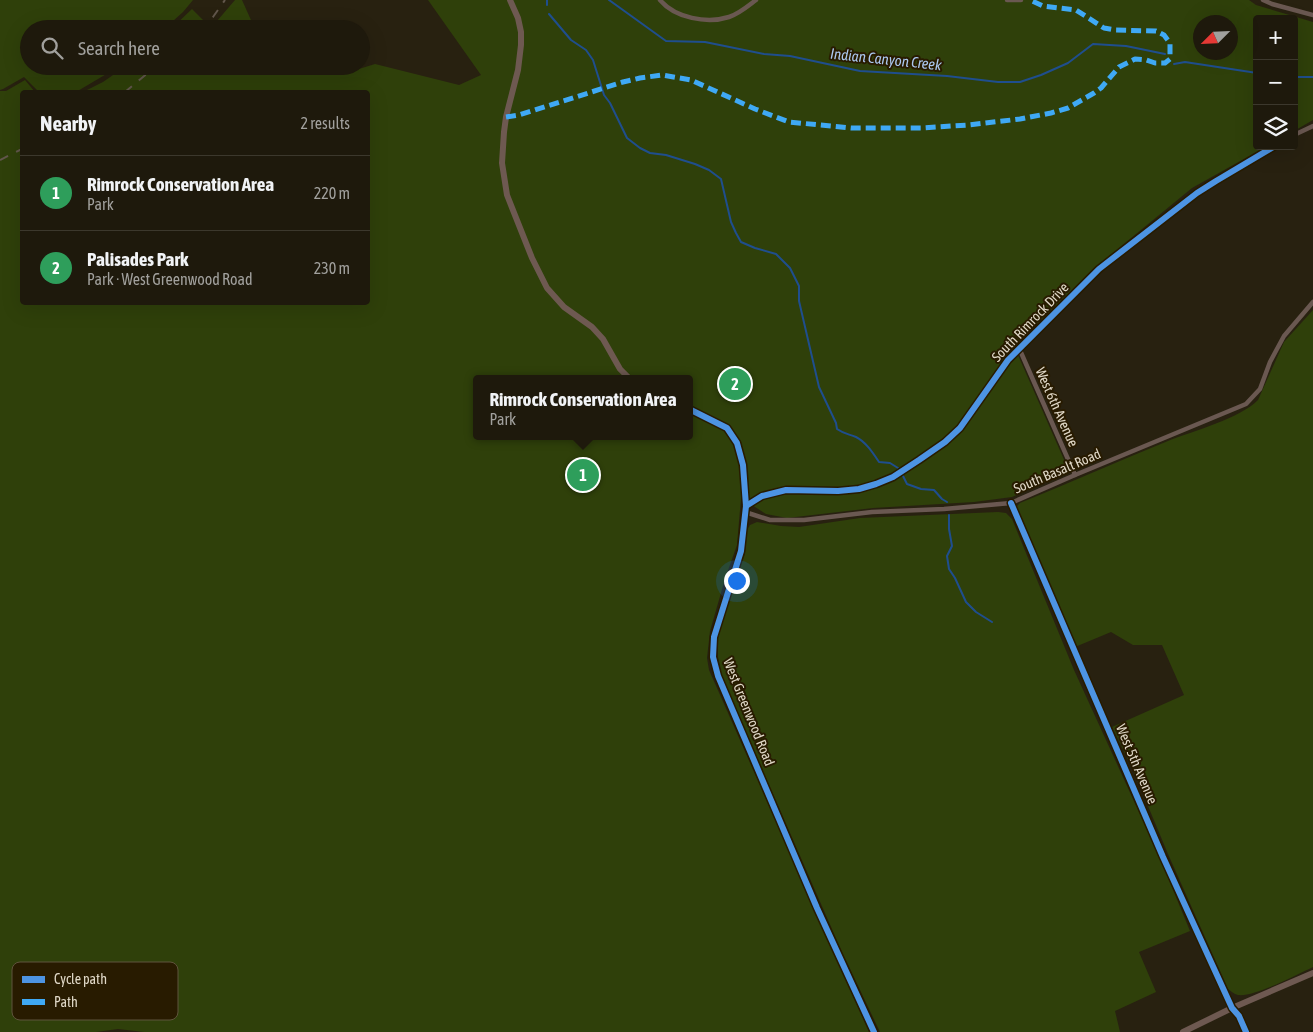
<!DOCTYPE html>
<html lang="en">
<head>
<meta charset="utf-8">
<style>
	:root { --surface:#1e190c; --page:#262215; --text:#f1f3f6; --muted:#a1a09d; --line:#3c382d; --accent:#a09887 }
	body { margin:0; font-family:"Asap Condensed",sans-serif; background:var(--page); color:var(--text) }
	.controls { position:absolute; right:15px; top:15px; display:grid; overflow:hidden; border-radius:5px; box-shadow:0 5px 20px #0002 }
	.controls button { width:45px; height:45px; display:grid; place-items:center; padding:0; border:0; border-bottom:1px solid var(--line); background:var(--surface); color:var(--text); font:25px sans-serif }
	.compass { position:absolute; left:1193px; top:15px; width:45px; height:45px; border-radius:50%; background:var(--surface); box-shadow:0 5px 20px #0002; rotate:246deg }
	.you { position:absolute; left:736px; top:580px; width:18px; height:18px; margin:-12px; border:4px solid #fff; border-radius:50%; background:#1a73e8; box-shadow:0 0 0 8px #1a73e833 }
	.badge { display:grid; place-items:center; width:32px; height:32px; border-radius:50%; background:var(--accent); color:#fff; font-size:16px; font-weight:700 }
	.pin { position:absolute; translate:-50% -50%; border:2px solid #fff; box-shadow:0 1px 5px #0006 }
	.popup { position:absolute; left:473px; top:375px; width:220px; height:65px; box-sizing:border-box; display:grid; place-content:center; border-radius:5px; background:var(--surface); filter:drop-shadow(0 1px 4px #0005); font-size:16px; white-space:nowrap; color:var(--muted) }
	.popup b { font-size:19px; color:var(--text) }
	.popup::after { content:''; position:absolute; left:50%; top:100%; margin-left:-10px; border:10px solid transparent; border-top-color:var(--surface) }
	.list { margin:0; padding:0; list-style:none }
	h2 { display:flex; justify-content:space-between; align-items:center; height:65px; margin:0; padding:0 20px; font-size:21px }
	h2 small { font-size:16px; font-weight:400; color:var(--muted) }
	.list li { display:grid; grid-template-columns:32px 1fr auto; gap:15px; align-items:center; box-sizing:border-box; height:75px; padding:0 20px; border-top:1px solid var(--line) }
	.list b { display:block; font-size:19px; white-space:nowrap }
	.list p { margin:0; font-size:16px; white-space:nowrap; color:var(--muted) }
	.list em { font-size:16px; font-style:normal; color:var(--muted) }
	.icon { flex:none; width:28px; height:28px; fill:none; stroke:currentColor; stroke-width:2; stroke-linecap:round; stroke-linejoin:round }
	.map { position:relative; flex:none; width:1313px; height:1032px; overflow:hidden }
	.search { position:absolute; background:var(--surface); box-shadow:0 5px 20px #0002; left:20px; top:20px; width:350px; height:55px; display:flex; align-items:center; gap:12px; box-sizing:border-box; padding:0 18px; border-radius:28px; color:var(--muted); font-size:19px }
	.panel { position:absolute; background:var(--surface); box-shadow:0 5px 20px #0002; left:20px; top:90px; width:350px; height:215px; border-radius:5px }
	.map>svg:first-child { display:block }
</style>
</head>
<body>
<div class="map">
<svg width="1313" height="1032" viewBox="0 0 1313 1032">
	<rect width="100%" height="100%" fill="#282110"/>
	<!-- green -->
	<g fill="#2f400a" fill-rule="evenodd">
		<path d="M 0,0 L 193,0 L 183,12 L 164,29 L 29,29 L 29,66 L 120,66 L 76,92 L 39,92 L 24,77 L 3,89 L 0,90 Z"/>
		<path d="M 235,0 L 242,0 L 255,29 L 171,29 L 192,9 L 211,28 Z"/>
		<path d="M 428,0 L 1249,0 L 1256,5 L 1313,22 L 1313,120 L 1294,131 L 1294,19 L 1257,19 L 1257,146 L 1267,146 L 1192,188 L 1097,266 L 1014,346 L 1069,471 L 1012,497 L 974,502 L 873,508 L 787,518 L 766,514 L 741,498 L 737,545 L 725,579 L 710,631 L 707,658 L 709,670 L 869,1032 L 144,1032 L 118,1029 L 96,1032 L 0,1032 L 0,91 L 6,91 L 25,80 L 35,92 L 22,92 L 22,302 L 368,302 L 368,92 L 83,92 L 103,82 L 126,66 L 332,66 L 349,72 L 375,64 L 459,85 L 481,75 ZM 1200,22 L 1230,22 L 1230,52 L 1200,52 ZM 477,379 L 689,379 L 689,436 L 477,436 Z"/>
		<path d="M 1313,310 L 1313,967 C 1296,975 1255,997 1238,995 C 1234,994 1231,991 1228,989 L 1168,854 L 1133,770 L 1112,727 L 1184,695 L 1162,645 L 1133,645 L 1111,632 L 1075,647 L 1017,510 L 1017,506 L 1020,503 C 1069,483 1119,461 1168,441 C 1193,431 1241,418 1258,400 L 1284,342 Z"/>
		<path d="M 998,512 L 1006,513 L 1012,519 L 1074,670 L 1159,856 L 1190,931 L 1139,952 L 1156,992 L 1115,1011 L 1120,1032 L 880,1032 L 842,952 L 722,677 L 718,657 L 718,638 L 730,593 L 745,554 L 747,530 L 750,525 L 757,522 L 781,526 L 799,527 L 860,518 Z"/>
	</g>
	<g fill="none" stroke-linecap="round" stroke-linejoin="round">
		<!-- stream -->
		<g stroke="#1f4e8e" stroke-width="2">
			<path d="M 609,0 L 666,41 L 705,42 L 764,54 L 790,56 L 860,71 L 947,76 L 998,82 L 1020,82 L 1041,75 L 1068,63 L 1093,44 L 1126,46 L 1165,54"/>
			<path d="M 547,5 L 547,0"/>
			<path d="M 549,14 L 571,40 L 586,50 L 593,60 L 604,95 L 610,103 L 627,138 L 640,148 L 650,153 L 666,155 L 695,164 L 709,170 L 721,179 L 731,222 L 736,233 L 741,242 L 755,248 L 776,254 L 790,268 L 799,286 L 799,301 L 819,387 L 836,423 L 837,429 C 844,434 849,434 856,437 C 866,442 873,453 879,462 L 890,463 L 898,468"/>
			<path d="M 1174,64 L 1185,62 L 1257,73"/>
			<path d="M 1294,77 L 1313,77"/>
			<path d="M 903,476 L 907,484 L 921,489 L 934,490 L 942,499 L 947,502"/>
			<path d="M 949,515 L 949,529 L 952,546 L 947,556 L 949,569 L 955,578 L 966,602 L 976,612 L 992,622"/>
		</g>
		<!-- street -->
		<g stroke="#6a5851" stroke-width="4.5">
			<path d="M 660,0 C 675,18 707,24 729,17 C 739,14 748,6 756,0"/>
			<path d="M 1007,0 L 1021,0"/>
			<path d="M 1263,0 L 1272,4 L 1313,15"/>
			<path d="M 1294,135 L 1313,126"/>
			<path d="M 1019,348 L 1075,475"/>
			<path d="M 1011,503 L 1163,857 L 1232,1008 L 1239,1016 L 1246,1032"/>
			<path d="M 746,506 L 762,496 L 786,490 L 838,491 L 859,489 L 876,484 L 893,477 L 919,460 L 945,442 L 960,428 L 1008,360 L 1099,269 L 1197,193 L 1216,181 L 1275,146"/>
			<path d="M 745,512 L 770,520 L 804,520 L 872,512 L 944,509 L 1011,503 L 1075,475 L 1246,404 L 1260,389 L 1270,362 L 1284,336 L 1313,302"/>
		</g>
		<!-- secondary -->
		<g stroke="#6e5951" stroke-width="6">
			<path d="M 510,0 L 518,18 L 521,32 L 521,45 L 518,70 L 506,117 L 504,132 L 502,163 L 507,195 L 532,258 L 547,288 L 564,307 L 592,327 L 603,339 L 620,369 L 630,379"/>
			<path d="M 689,409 L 727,428 L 737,443 L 743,465 L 746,506 L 741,551 L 714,637 L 713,657 L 718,676 L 817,908 L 874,1032"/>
			<path d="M 1183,1032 L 1232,1008 L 1313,973"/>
		</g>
		<!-- rail -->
		<g stroke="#62574c" stroke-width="2" stroke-dasharray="9 9" stroke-linecap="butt">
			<path d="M 199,29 L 213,17 L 225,0"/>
			<path d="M 125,92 L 156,66"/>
			<path d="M 0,160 L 22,149"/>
		</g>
		<!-- quiet -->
		<path stroke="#3fa9f5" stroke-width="5" stroke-dasharray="10 5" stroke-linecap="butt" d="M 506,117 L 519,115 L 623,82 L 640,78 L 662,75 L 691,80 L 755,109 L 789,122 L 851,128 L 921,128 L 968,125 L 1020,119 L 1051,113 L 1068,108 L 1094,93 L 1101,88 L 1119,67 L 1135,59 L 1146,60 L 1155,63 L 1165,63 L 1170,59 L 1170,43 L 1164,35 L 1156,31 L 1115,30 L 1104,28 L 1076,10 L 1043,6 L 1030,0"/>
		<!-- cycleway casing -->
		<g stroke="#281b00" stroke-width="9">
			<g id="cycleway">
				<path d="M 689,409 L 727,428 L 737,443 L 743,465 L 746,506 L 741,551 L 714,637 L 713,657 L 718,676 L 817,908 L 874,1032"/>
				<path d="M 1011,503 L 1163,857 L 1232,1008 L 1239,1016 L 1246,1032"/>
				<path d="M 746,506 L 762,496 L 786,490 L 838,491 L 859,489 L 876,484 L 893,477 L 919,460 L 945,442 L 960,428 L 1008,360 L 1099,269 L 1197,193 L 1216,181 L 1275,146"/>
			</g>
		</g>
		<!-- cycleway -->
		<use href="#cycleway" stroke="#4d94e3" stroke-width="6"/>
	</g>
	<g text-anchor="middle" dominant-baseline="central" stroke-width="4" stroke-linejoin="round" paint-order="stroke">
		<!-- street labels -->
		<g font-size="14" fill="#e0d8c7" stroke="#281b00">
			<text transform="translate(1030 322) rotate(-46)">South Rimrock Drive</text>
			<text transform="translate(1057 407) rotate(66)">West 6th Avenue</text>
			<text transform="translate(1057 471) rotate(-23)">South Basalt Road</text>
			<text transform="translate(749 712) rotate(68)">West Greenwood Road</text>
			<text transform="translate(1137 764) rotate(67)">West 5th Avenue</text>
		</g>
		<!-- water labels -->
		<g font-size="15" font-style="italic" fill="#acc8f0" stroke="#281b00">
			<text transform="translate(886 59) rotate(6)">Indian Canyon Creek</text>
		</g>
	</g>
	<!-- legend -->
	<rect x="12" y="962" width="166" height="58" rx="8" fill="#281b00" stroke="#5f543c" stroke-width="1"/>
	<rect x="22" y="976" width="23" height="7" fill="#4d94e3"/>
	<rect x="22" y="999" width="23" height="6" fill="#3fa9f5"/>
	<g font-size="14" fill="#e0d8c7">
		<text x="54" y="984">Cycle path</text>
		<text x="54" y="1007">Path</text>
	</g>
</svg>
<div class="controls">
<button>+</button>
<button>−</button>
<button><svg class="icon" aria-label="layers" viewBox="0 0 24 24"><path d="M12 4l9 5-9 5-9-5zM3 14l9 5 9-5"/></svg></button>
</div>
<svg class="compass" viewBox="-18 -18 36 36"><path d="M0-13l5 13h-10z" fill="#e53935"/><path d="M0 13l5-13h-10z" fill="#a1a09d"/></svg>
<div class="you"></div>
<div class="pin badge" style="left:583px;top:475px;background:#2e9e5b">1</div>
<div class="popup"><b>Rimrock Conservation Area</b>Park</div>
<div class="pin badge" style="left:735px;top:384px;background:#2e9e5b">2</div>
<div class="search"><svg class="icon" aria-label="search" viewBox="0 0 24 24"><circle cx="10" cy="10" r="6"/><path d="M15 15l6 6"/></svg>Search here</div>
<section class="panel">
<h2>Nearby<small>2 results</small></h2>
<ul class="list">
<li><span class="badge" style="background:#2e9e5b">1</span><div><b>Rimrock Conservation Area</b><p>Park</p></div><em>220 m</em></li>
<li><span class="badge" style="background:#2e9e5b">2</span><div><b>Palisades Park</b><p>Park · West Greenwood Road</p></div><em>230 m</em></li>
</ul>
</section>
</div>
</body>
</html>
